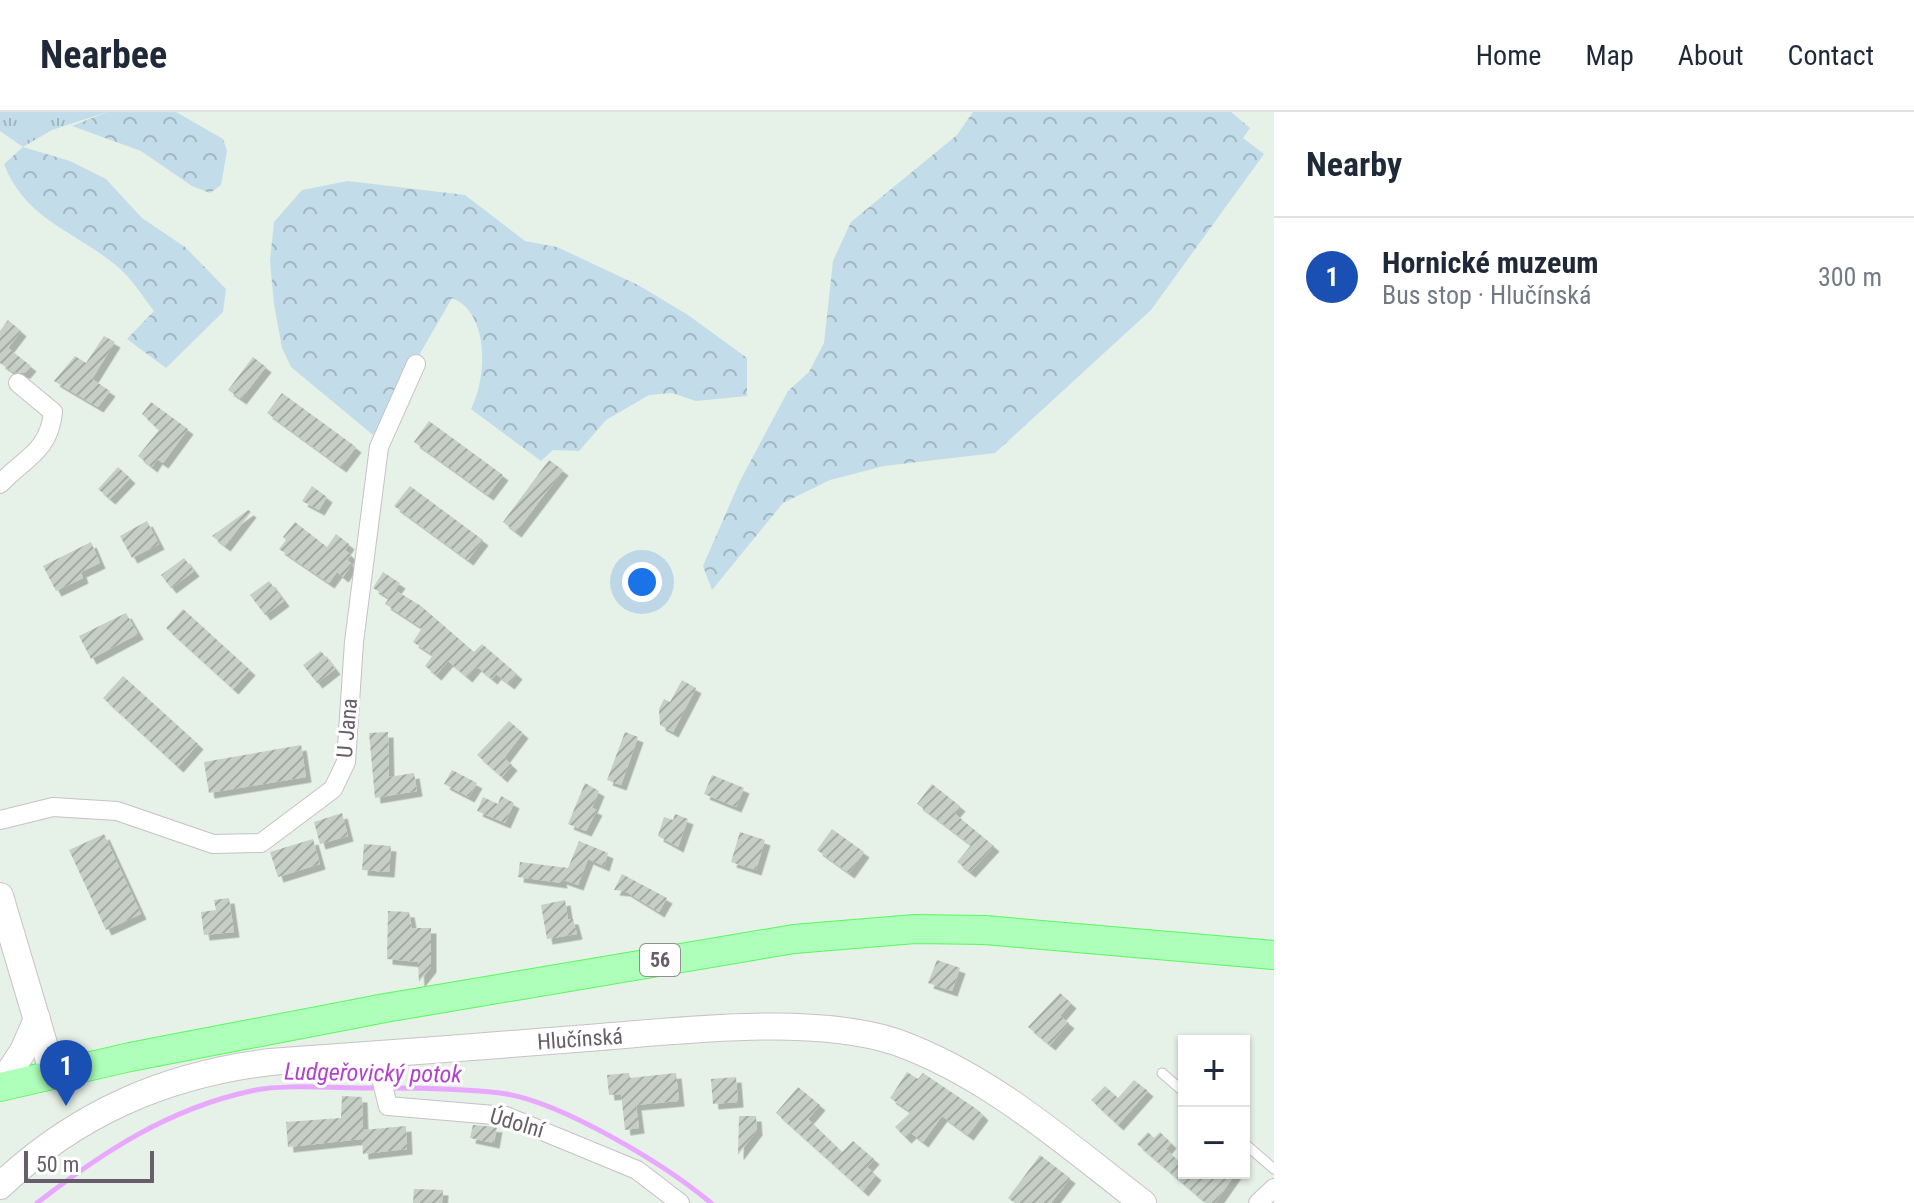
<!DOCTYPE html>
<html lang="en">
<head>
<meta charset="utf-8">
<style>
	:root { --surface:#fff; --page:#f6f6f7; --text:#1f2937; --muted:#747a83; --line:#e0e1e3; --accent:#0f766e }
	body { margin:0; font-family:"Roboto Condensed",sans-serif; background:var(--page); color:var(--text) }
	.controls { position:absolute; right:24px; bottom:24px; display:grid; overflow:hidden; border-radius:0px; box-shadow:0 2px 6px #0004 }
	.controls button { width:72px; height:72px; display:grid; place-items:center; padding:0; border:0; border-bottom:2px solid var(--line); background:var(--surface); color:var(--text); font:40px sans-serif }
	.scale { position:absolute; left:24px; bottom:20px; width:130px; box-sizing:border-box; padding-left:8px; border:4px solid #665e68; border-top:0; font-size:22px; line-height:28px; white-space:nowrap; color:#665e68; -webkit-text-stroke:6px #fff; paint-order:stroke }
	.you { position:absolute; left:642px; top:470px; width:28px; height:28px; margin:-20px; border:6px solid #fff; border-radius:50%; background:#1a73e8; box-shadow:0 0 0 12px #1a73e833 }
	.badge { display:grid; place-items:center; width:52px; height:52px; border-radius:50%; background:var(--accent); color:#fff; font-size:26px; font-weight:700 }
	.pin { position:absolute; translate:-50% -66px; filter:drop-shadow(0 2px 4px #0008) }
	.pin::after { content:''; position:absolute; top:42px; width:28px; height:24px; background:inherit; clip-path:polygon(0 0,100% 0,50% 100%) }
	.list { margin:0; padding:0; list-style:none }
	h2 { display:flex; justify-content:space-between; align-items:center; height:104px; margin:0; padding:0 32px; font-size:34px }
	h2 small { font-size:26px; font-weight:400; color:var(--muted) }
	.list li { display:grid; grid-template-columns:52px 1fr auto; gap:24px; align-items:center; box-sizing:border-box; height:120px; padding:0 32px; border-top:2px solid var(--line) }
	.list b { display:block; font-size:30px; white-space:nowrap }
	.list p { margin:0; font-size:26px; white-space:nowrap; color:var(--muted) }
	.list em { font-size:26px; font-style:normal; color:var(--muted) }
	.map { position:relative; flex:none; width:1274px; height:1091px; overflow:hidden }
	header { display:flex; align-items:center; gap:48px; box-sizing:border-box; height:112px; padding:0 40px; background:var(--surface); border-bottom:2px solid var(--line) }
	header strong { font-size:38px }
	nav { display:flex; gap:44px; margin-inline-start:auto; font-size:28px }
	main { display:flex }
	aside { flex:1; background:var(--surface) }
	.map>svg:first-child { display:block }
</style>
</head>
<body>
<header>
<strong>Nearbee</strong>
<nav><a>Home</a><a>Map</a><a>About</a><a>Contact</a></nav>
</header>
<main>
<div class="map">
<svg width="1274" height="1091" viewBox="0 0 1274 1091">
	<defs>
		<pattern id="grass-tufts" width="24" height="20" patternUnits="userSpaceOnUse" patternTransform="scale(2)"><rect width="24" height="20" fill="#c2dde9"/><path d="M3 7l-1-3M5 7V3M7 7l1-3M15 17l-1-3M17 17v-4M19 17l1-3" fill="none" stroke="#a1b6c1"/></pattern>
		<pattern id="forest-crowns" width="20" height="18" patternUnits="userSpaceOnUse" patternTransform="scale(2)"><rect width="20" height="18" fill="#c2dde9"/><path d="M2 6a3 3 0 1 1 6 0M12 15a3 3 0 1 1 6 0" fill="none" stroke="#a1b6c1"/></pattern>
		<pattern id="building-hatch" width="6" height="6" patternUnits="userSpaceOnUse" patternTransform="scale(2)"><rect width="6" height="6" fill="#c5cfc5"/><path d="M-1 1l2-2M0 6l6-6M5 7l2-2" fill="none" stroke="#a4aba4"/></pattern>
		<filter id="shadow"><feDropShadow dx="5.5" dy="5.5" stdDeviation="0" flood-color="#0004"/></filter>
	</defs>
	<rect width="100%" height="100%" fill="#e6f1e7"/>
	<!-- grass -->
	<path fill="url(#grass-tufts)" d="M 0,0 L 107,0 L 52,18 L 23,35 L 0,19 Z"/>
	<!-- forest -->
	<g fill="url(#forest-crowns)">
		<path d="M 107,0 L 176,0 L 223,27 L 227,39 L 221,73 L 210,81 L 192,74 L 141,39 L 72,14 Z"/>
		<path d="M 973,0 L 1231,0 L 1250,16 L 1243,26 L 1264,42 L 1151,198 L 995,341 L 884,354 L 830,368 L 783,391 L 712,478 L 703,454 L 740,369 L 788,279 L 809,260 L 824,231 L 833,149 L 851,110 L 957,23 Z"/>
		<path d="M 23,35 L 70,49 L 106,67 L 142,106 L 185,135 L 226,177 L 223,200 L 166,256 L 127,227 L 154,199 C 143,185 132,167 118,155 C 77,120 25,108 4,52 Z"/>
		<path d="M 348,69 L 465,83 L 525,129 L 557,135 L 638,173 L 688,203 L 747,246 L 747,284 L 696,289 L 672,281 L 649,283 L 606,308 L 579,339 L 553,338 L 541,349 L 471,297 C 487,266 490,201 452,186 L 373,323 L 291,255 L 282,236 L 274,192 L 270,149 L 274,110 L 302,78 Z"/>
	</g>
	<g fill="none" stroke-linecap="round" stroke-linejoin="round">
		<!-- stream -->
		<g stroke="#e9a8ff" stroke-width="5">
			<path d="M 389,976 C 426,976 464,977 500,981 C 559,988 666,1053 711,1091"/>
			<path d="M 37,1091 C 103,1040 168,997 251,979 C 285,971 343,977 379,976"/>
		</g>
	</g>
	<!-- building -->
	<g fill="url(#building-hatch)" filter="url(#shadow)">
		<path d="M 8,208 L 21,219 L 8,236 L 31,254 L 25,261 L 13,260 L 0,251 L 0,219 Z"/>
		<path d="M 104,224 L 115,230 L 92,267 L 110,279 L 98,295 L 54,269 L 75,244 L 86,251 Z"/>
		<path d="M 253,245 L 266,255 L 241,287 L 228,278 Z"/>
		<path d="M 282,281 L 356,335 L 341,355 L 267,301 Z"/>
		<path d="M 151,290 L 188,317 L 163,351 L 157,347 L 152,355 L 138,344 L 159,318 L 142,302 Z"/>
		<path d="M 429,309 L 503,363 L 488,383 L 414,330 Z"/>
		<path d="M 549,348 L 563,358 L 516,420 L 503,410 Z"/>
		<path d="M 118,355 L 130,366 L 110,387 L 98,377 Z"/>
		<path d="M 312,374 L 327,385 L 319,398 L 302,389 Z"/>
		<path d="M 410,374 L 483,428 L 468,448 L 394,394 Z"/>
		<path d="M 248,398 L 251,400 L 225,434 L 212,424 Z"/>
		<path d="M 147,409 L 159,432 L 132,446 L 120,424 Z"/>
		<path d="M 295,410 L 327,435 L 336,422 L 349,432 L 345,438 L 351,443 L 347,448 L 352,452 L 343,465 L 337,460 L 329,471 L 279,437 L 286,428 L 283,425 Z"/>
		<path d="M 91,430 L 100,451 L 81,460 L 83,466 L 56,479 L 43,454 Z"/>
		<path d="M 184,446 L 194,459 L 171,476 L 161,463 Z"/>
		<path d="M 383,460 L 400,471 L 395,478 L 421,494 L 474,540 L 482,532 L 517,562 L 509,572 L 496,562 L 492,567 L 476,554 L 467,565 L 448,549 L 436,563 L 425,554 L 433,543 L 413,530 L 422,516 L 385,492 L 389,486 L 373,476 Z"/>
		<path d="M 269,469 L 284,489 L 265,503 L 250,483 Z"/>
		<path d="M 183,497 L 250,558 L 233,577 L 166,516 Z"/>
		<path d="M 126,501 L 138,522 L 91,547 L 79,524 Z"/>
		<path d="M 321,539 L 335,557 L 317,571 L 303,553 Z"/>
		<path d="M 123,564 L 198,632 L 178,655 L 103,586 Z"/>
		<path d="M 682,568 L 696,576 L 673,620 L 660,613 L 659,597 L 664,587 L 670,590 Z"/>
		<path d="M 509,609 L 523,621 L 504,646 L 512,653 L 502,665 L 477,643 Z"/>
		<path d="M 388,620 L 389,665 L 414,661 L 417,679 L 375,686 L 369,621 Z"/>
		<path d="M 625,620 L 638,625 L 621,673 L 607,668 Z"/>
		<path d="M 301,633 L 306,665 L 209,681 L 204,650 Z"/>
		<path d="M 452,658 L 477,671 L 469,685 L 444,672 Z"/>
		<path d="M 712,663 L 744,676 L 736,695 L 704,682 Z"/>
		<path d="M 585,671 L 599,679 L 592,696 L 597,698 L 586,719 L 568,712 Z"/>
		<path d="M 932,672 L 960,694 L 954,701 L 994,734 L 970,760 L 957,750 L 971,733 L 917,692 Z"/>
		<path d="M 501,684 L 514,691 L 505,711 L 477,699 L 483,685 L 498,692 Z"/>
		<path d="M 342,701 L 348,724 L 320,732 L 314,710 Z"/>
		<path d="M 675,702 L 688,707 L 678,735 L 658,724 L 664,705 L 673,708 Z"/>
		<path d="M 832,717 L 864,740 L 849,761 L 817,738 Z"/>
		<path d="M 740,720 L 765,728 L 756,758 L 731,750 Z"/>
		<path d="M 104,722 L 141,802 L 106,818 L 69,738 Z"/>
		<path d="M 313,727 L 320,752 L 278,765 L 270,740 Z"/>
		<path d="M 579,729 L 608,741 L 604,754 L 588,747 L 578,773 L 561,767 L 562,771 L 518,765 L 520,750 L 568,756 Z"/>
		<path d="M 364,732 L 391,734 L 389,760 L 362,758 Z"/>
		<path d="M 622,762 L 667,786 L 659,800 L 625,779 L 614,778 Z"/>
		<path d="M 229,786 L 234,820 L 204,823 L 201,800 L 216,798 L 214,788 Z"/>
		<path d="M 565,788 L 568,807 L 573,807 L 577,822 L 547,827 L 541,793 Z"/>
		<path d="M 388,799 L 409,800 L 412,816 L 431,816 L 431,855 L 419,870 L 418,850 L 387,847 Z"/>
		<path d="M 937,848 L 960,856 L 952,879 L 928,871 Z"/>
		<path d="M 1060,881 L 1071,891 L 1060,904 L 1069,911 L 1050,933 L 1028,915 Z"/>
		<path d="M 907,960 L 918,967 L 923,961 L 978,998 L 983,1003 L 968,1023 L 942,1004 L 923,1030 L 911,1021 L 906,1026 L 895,1015 L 911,1000 L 890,986 Z"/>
		<path d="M 629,961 L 630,966 L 676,961 L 679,989 L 636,993 L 639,1016 L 625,1018 L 621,982 L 609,983 L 607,963 Z"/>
		<path d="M 736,965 L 738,990 L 713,992 L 711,967 Z"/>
		<path d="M 1134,968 L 1148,979 L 1118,1013 L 1091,988 L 1105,974 L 1118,986 Z"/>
		<path d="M 798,975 L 820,993 L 808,1007 L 842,1040 L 853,1029 L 874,1047 L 867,1055 L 876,1063 L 863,1079 L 776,1001 Z"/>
		<path d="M 342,984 L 362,985 L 363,1018 L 406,1014 L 407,1037 L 363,1042 L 362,1027 L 288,1035 L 286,1010 L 341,1006 Z"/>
		<path d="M 739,1004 L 756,1004 L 757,1018 L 738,1043 Z"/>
		<path d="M 473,1013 L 497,1015 L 494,1031 L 470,1026 Z"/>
		<path d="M 1148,1020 L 1154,1026 L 1160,1020 L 1171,1031 L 1166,1037 L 1184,1055 L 1184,1061 L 1236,1061 L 1215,1091 L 1206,1091 L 1137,1032 Z"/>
		<path d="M 1040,1043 L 1070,1066 L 1051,1091 L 1015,1091 L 1008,1086 Z"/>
		<path d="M 414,1077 L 443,1078 L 442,1091 L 413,1091 Z"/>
	</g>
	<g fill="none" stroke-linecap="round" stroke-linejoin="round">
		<!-- lane casing -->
		<g stroke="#c7c0c8" stroke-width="11">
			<g id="lane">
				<path d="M 1162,961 L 1184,980"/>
				<path d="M 1244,1031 L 1274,1057"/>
			</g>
		</g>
		<!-- street casing -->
		<g stroke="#c7c0c8" stroke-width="20">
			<g id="street">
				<path d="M 0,372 C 24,346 49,340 53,300 L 18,271"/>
				<path d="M 0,708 L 53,695 L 117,699 L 213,732 L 261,731 L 333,677 L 346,650 L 354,530 L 379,335 L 416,252"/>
				<path d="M 375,942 L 388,994 L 506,1004 L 637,1058 L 680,1091"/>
				<path d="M 1258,1091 L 1274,1076"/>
			</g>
		</g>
		<!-- secondary casing -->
		<g stroke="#c9c1ca" stroke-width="28">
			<g id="secondary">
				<path d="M 0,784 L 53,962"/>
				<path d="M 0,974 L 23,939 L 37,907"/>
				<path d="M 0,1074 C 77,1001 165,963 270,950 C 380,942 491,934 601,925 C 686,918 815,903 896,930 C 989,963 1066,1032 1143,1091"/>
			</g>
		</g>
		<!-- primary casing -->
		<g stroke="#57fa5b" stroke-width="30">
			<path id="primary" d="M 0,975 L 130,945 L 385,896 L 794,827 L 915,817 L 985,818 L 1274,843"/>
		</g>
		<!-- lane -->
		<use href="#lane" stroke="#fff" stroke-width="9"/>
		<!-- street -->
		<use href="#street" stroke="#fff" stroke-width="18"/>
		<!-- secondary -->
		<use href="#secondary" stroke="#fff" stroke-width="26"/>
		<!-- primary -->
		<use href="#primary" stroke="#adffb9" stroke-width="28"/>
	</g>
	<g text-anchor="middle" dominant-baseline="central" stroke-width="6" stroke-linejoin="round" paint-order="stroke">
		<!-- shield labels -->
		<rect fill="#fff" stroke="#948e95" stroke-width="2" x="640" y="832" width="40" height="32" rx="6"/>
		<g font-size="20" font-weight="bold" fill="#665e68">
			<text x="660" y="848">56</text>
		</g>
		<!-- street labels -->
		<g font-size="22" fill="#665e68" stroke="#fff">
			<text transform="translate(347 616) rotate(-85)">U Jana</text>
			<text transform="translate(580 927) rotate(-4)">Hlučínská</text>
			<text transform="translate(517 1011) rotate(16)">Údolní</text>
		</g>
		<!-- water labels -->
		<g font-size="24" font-style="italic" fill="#b342cb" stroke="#fff">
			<text transform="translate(373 961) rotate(1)">Ludgeřovický potok</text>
		</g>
	</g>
</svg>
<div class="controls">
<button>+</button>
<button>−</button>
</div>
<div class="scale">50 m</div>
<div class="you"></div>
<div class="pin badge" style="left:66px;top:994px;background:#1a4fb4">1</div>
</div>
<aside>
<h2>Nearby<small></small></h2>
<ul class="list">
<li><span class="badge" style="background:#1a4fb4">1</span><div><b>Hornické muzeum</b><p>Bus stop · Hlučínská</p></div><em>300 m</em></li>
</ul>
</aside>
</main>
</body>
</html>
